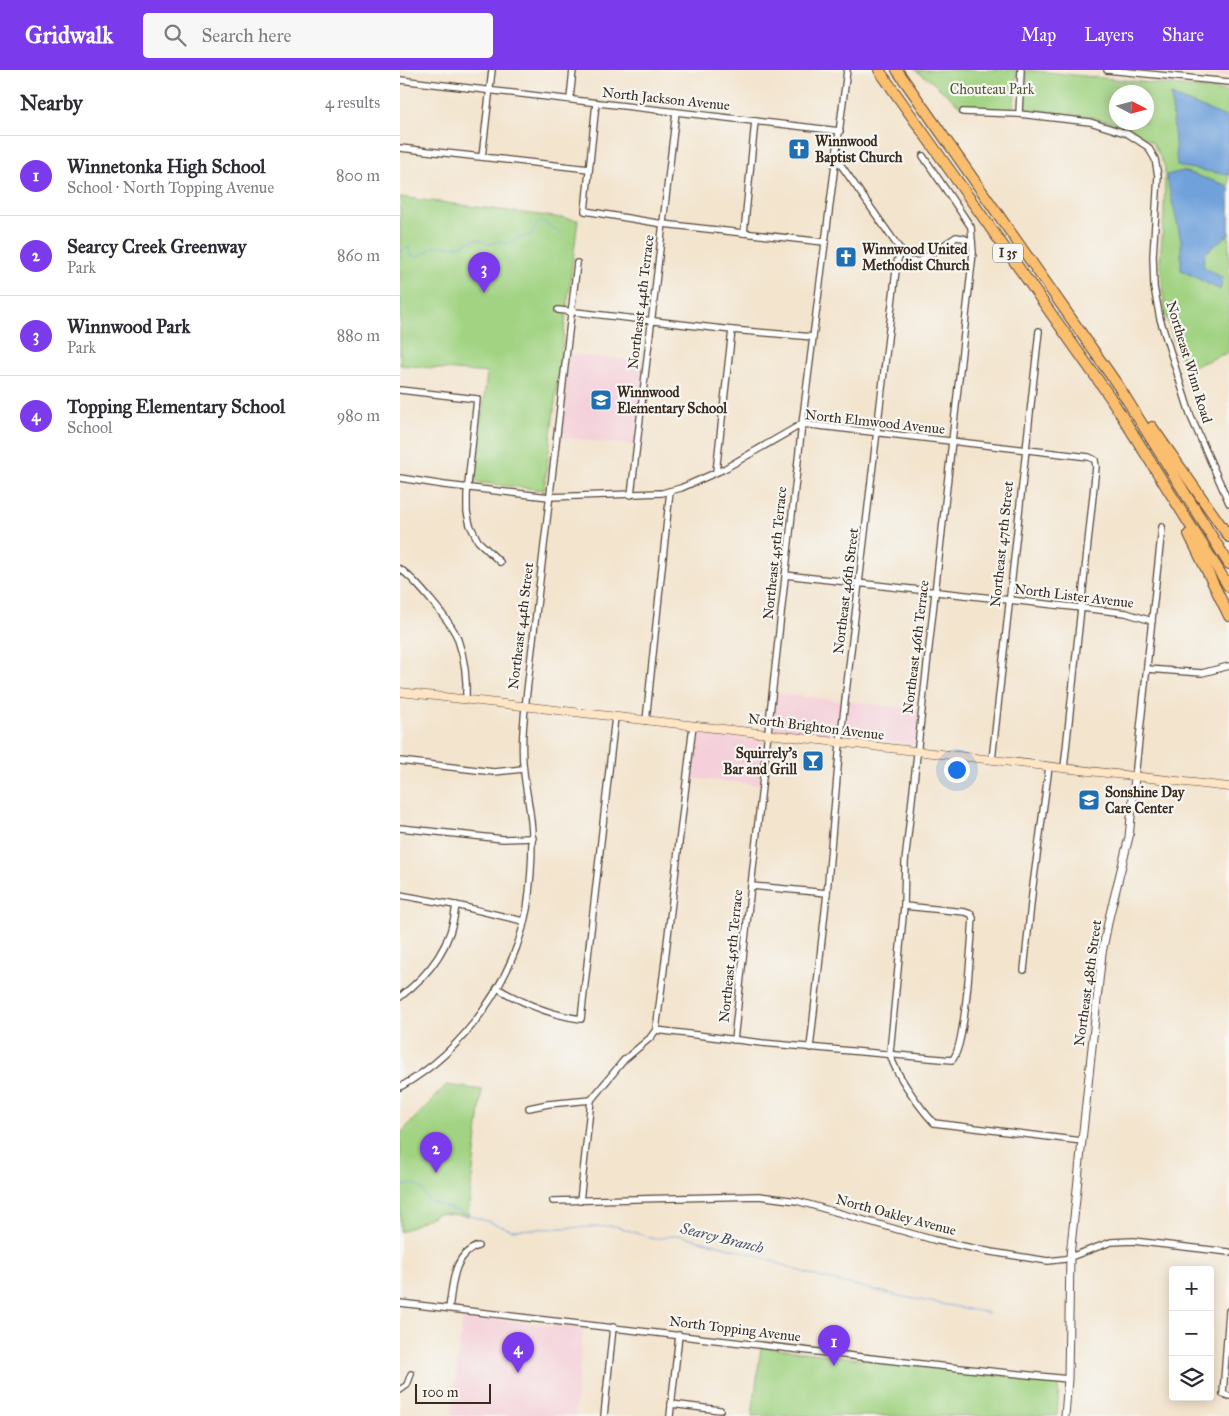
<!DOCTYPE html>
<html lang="en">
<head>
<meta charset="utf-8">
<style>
	:root { --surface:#fff; --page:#f7f7f7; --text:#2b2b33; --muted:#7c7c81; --line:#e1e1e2; --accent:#7c3aed }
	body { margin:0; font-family:"IM FELL Great Primer",serif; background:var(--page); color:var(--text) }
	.controls { position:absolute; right:15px; bottom:15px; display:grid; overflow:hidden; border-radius:5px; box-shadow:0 2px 12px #0003 }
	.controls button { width:45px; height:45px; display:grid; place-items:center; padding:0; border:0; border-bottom:1px solid var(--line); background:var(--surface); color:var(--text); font:25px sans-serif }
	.compass { position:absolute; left:709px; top:15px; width:45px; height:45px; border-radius:50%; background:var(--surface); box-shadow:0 2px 12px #0003; rotate:96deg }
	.scale { position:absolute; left:15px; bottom:12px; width:76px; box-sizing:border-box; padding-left:5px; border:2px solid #3b2a1e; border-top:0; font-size:14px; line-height:18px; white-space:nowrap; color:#3b2a1e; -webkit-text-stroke:4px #f6f6f2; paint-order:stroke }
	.you { position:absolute; left:556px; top:699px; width:18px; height:18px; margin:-12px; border:4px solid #fff; border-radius:50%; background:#1a73e8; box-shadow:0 0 0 8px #1a73e833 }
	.badge { display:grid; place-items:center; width:32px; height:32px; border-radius:50%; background:var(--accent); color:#fff; font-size:16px; font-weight:700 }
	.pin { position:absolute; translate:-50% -41px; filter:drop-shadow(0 1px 2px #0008) }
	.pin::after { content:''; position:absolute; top:26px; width:18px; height:15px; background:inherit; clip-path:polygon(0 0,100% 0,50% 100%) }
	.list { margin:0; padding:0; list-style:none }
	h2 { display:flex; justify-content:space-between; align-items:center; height:65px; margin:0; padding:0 20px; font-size:21px }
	h2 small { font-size:16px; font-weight:400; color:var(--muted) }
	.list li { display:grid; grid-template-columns:32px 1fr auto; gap:15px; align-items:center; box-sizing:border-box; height:80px; padding:0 20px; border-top:1px solid var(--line) }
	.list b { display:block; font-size:19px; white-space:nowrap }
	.list p { margin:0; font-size:16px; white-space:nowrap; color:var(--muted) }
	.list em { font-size:16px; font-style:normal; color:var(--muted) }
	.icon { flex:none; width:28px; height:28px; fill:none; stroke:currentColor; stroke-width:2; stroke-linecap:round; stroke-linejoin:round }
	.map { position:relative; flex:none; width:829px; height:1346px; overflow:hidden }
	header { display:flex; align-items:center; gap:30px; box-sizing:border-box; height:70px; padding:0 25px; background:var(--accent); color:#fff }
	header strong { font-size:24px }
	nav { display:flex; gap:28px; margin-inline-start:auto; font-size:18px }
	.search { width:350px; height:45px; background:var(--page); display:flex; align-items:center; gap:12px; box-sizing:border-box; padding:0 18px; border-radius:5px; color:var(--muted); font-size:19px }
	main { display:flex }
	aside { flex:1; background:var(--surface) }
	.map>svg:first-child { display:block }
</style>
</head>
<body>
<header>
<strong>Gridwalk</strong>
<div class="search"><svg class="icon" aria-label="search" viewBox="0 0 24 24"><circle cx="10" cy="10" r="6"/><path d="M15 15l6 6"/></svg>Search here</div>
<nav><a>Map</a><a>Layers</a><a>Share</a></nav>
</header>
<main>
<aside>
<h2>Nearby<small>4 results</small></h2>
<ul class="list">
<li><span class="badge">1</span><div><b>Winnetonka High School</b><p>School · North Topping Avenue</p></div><em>800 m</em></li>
<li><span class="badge">2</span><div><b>Searcy Creek Greenway</b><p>Park</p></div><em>860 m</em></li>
<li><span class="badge">3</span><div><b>Winnwood Park</b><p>Park</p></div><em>880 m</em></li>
<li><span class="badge">4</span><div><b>Topping Elementary School</b><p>School</p></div><em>980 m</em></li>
</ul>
</aside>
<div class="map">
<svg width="829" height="1346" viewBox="0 0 829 1346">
	<rect width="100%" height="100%" fill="#f6f6f2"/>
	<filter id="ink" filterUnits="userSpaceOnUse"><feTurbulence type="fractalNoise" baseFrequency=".02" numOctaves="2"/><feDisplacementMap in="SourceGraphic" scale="10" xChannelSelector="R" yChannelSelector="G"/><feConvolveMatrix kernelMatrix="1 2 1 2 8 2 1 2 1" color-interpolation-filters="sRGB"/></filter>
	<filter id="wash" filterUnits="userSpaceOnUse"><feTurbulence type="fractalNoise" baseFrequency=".0096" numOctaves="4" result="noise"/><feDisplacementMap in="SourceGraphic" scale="20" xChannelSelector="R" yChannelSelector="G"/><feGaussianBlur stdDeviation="1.12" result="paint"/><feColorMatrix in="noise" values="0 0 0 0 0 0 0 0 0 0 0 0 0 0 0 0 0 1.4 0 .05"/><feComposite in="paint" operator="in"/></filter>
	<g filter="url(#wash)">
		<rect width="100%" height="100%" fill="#f3e4cd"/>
		<!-- built -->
		<g fill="#f5cfd9">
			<path d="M 762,0 L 829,0 L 829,6 L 828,6 Z"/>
			<path d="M 168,284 L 245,293 L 235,376 L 158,367 Z"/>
			<path d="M 375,623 L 443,631 L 439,664 L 436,666 L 378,659 L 372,657 L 371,655 Z"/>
			<path d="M 448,631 L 520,640 L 516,672 L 513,675 L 446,666 L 445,663 Z"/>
			<path d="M 297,663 L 365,671 L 359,715 L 290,708 Z"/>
			<path d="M 63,1246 L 183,1259 L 175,1346 L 51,1346 Z"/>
		</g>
		<!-- green -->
		<g fill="#a1d382" stroke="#6e7e50" fill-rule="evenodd">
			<path d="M 515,0 L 617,0 L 614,35 L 609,40 L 560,36 L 531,11 Z"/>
			<path d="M 626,0 L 829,21 L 829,282 L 785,300 L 765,244 L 760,191 L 764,143 L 765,97 L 753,73 L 729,57 L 691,47 L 625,39 ZM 716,22 L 746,22 L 746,52 L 716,52 Z"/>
			<path d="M 0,127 L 178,150 L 144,420 L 74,412 L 87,303 L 0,295 Z"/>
			<path d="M 46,1015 L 82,1020 L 68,1146 L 39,1143 L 0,1162 L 0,1064 Z"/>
			<path d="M 361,1277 L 655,1312 L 659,1313 L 657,1346 L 352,1346 Z"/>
		</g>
		<!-- water -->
		<g fill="#70a1db" stroke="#56667c">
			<path d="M 771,25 L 829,48 L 829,105 L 777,96 Z"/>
			<path d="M 783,101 L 829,116 L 829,164 L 805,183 L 803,196 L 823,208 L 820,220 L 781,200 L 781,170 L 766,105 Z"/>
		</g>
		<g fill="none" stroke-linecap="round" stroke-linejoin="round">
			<!-- stream -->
			<g stroke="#70a1db" stroke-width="1">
				<path d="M 0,181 L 9,177 L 10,185 C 22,190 27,178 38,176 C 46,175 54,178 62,175 C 70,172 70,170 80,169 C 87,176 89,176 97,171 L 108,174 L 118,168 L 130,166 L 140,150 L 161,163"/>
				<path d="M 0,1116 L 15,1114 L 22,1119 L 29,1131 L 112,1160 L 215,1156 L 254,1169 L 280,1165 L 349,1183 L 415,1206 L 499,1226 L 589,1243"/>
			</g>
		</g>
	</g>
	<g filter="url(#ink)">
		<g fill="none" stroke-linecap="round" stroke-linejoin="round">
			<!-- minor casing -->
			<g stroke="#574638" stroke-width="8">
				<g id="minor">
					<path d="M 707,0 L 829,12"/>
					<path d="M 0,10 L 440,61"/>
					<path d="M 170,29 L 173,0"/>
					<path d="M 196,33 L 185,141 L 263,154 L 424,172"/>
					<path d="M 563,42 L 619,44 L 690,52 L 728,64 L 748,77 L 755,89 L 758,106 L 753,186 L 754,217 L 760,249 L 791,347 L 829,433"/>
					<path d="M 619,44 L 621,0"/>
					<path d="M 0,78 L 189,99"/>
					<path d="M 523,86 L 571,157 L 573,183 L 505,792 L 504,836 L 490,982 C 492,1000 521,1039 534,1053 L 682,1071"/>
					<path d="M 82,87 L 92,0"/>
					<path d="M 436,88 L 509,192 L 520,191 L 556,167 L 563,168 L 572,172"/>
					<path d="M 344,163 L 355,51"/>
					<path d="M 158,240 L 332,260 L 413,267"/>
					<path d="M 0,320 L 77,329 L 67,424 L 67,442 L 70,455 L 78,471 L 100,492"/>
					<path d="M 316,402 L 332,260"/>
					<path d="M 0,408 L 44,415 L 149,427 L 262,423 L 281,418 L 324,399 L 402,354 L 689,387 L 695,390 L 696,397 L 664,698"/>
					<path d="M 231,425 L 276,42"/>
					<path d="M 0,499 C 13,507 54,555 58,570 C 65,589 67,610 66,630"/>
					<path d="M 385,505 L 726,543 L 752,551"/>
					<path d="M 747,599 L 802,603 L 829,596"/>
					<path d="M 246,651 L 270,421"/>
					<path d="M 592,690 L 639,261"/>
					<path d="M 0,691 L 94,702 L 123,699"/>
					<path d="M 735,707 L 762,457"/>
					<path d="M 0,758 L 103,769 L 133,768"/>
					<path d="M 352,816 L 427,823"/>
					<path d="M 0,825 L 60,836 L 123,851"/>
					<path d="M 624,900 L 633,815 L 649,697"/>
					<path d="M 97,918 C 124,934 150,945 181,949 L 215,647"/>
					<path d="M 0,927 C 31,903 52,875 56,835"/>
					<path d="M 256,960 L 362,973 L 552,990 C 566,978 571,871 573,848 L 571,844 L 565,842 L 504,836"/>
					<path d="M 334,970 L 402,354 L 447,0"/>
					<path d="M 410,978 L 427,823 L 440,673 L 497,192 L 501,182"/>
					<path d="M 0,1017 C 64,981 114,910 127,839 C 130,818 132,792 132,770 C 133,749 126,724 124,702 C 121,681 123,659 125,638 L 177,193"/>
					<path d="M 129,1038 L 148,1034 L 191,1030 L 224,990 L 250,968 L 256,960 L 264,899 L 293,655"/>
					<path d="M 153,1131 L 359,1126 L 397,1131 L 534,1170 L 591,1182 L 648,1191 L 665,1189 L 711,1172 L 733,1171 L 829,1182"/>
					<path d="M 180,1131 L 191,1030"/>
					<path d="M 0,1233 L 530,1295 L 668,1309"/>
					<path d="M 49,1238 C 53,1215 52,1185 78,1176"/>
					<path d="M 829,1241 L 823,1324 L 829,1326"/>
					<path d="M 0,1320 L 7,1315 L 11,1304"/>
					<path d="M 271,1334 L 320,1340"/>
					<path d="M 204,1346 L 213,1257"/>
					<path d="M 270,1346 L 279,1265"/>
				</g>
			</g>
			<!-- tertiary casing -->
			<g stroke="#574638" stroke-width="9">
				<path id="tertiary" d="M 665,1346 L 668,1309 L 670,1186 L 682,1071 L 702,883 L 709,848 L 729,767 L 735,707"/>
			</g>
			<!-- secondary casing -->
			<g stroke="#574638" stroke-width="9">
				<path id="secondary" d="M 0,622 L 829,717"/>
			</g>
			<!-- motorway casing -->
			<g stroke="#574638" stroke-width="12">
				<g id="motorway">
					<path d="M 479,0 L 710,327 L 829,517"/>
					<path d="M 497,0 L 719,317 L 829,494"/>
					<path d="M 752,357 L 829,467"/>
					<path d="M 789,464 L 829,546"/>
				</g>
			</g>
			<!-- minor -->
			<use href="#minor" stroke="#fff" stroke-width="5.5"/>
			<!-- tertiary -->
			<use href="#tertiary" stroke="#fff" stroke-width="7"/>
			<!-- secondary -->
			<use href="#secondary" stroke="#fde5c5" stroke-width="8"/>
			<!-- motorway -->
			<use href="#motorway" stroke="#fabe6e" stroke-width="10"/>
		</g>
	</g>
	<!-- icons -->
	<defs>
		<g id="church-square" transform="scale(1.125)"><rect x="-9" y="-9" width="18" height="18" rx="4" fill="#1f6fb2" stroke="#f6f6f2"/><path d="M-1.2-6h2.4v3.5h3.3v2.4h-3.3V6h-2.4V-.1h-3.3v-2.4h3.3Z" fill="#fff"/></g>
		<g id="school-square" transform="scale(1.125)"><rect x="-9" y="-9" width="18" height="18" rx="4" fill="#1f6fb2" stroke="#f6f6f2"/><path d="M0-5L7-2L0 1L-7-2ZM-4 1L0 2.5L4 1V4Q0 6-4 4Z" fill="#fff"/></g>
		<g id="bar-square" transform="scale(1.125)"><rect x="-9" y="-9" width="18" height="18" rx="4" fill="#1f6fb2" stroke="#f6f6f2"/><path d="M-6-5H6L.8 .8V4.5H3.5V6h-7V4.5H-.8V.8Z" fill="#fff"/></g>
	</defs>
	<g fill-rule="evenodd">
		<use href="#church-square" x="399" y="79"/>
		<use href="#church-square" x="446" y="187"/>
		<use href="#school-square" x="201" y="330"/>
		<use href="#bar-square" x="413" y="691"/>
		<use href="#school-square" x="689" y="730"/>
	</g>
	<g text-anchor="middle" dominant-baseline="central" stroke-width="4.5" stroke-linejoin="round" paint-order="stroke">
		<!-- shield labels -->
		<rect fill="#f6f6f2" stroke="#73675e" stroke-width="1" x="593" y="173.5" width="30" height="19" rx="4"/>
		<g font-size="12" font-weight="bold" fill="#3b2a1e">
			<text x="608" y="183">I 35</text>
		</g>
		<!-- park labels -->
		<g font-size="14" fill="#545437" stroke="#f6f6f2">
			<text x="592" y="19">Chouteau Park</text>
		</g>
		<!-- street labels -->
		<g font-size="14" fill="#3b2a1e" stroke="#f6f6f2">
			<text transform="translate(266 29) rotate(6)">North Jackson Avenue</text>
			<text transform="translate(241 232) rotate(-83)">Northeast 44th Terrace</text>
			<text transform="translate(789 292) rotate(73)">Northeast Winn Road</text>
			<text transform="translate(475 352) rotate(6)">North Elmwood Avenue</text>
			<text transform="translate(602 474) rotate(-84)">Northeast 47th Street</text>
			<text transform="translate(375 483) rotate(-84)">Northeast 45th Terrace</text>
			<text transform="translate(446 521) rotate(-83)">Northeast 46th Street</text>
			<text transform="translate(674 526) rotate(7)">North Lister Avenue</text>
			<text transform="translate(121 556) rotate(-83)">Northeast 44th Street</text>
			<text transform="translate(516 577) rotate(-83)">Northeast 46th Terrace</text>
			<text transform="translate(416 657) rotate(7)">North Brighton Avenue</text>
			<text transform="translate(331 886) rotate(-84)">Northeast 45th Terrace</text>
			<text transform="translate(688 913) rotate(-82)">Northeast 48th Street</text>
			<text transform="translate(496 1145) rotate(15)">North Oakley Avenue</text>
			<text transform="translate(335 1259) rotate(7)">North Topping Avenue</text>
		</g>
		<!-- poi labels -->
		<g font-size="14" font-weight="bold" fill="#3b2a1e" stroke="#f6f6f2" text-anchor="start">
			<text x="415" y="71">Winnwood<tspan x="415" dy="16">Baptist Church</tspan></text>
			<text x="462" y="179">Winnwood United<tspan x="462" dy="16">Methodist Church</tspan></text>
			<text x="217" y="322">Winnwood<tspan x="217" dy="16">Elementary School</tspan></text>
			<text x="397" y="683" text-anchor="end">Squirrely's<tspan x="397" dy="16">Bar and Grill</tspan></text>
			<text x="705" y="722">Sonshine Day<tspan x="705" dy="16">Care Center</tspan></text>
		</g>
		<!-- water labels -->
		<g font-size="15" font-style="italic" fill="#4e5460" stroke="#f6f6f2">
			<text transform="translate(322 1168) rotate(14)">Searcy Branch</text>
		</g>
	</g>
</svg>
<div class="controls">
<button>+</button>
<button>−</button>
<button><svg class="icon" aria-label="layers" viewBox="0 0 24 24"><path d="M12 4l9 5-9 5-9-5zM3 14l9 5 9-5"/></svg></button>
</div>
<svg class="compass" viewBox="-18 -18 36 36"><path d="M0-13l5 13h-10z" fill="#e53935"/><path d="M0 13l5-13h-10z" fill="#7c7c81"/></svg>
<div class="scale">100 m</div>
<div class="you"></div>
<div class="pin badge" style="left:434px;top:1296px">1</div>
<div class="pin badge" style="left:36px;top:1103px">2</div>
<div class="pin badge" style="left:84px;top:223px">3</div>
<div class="pin badge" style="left:118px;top:1303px">4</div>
</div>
</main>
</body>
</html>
